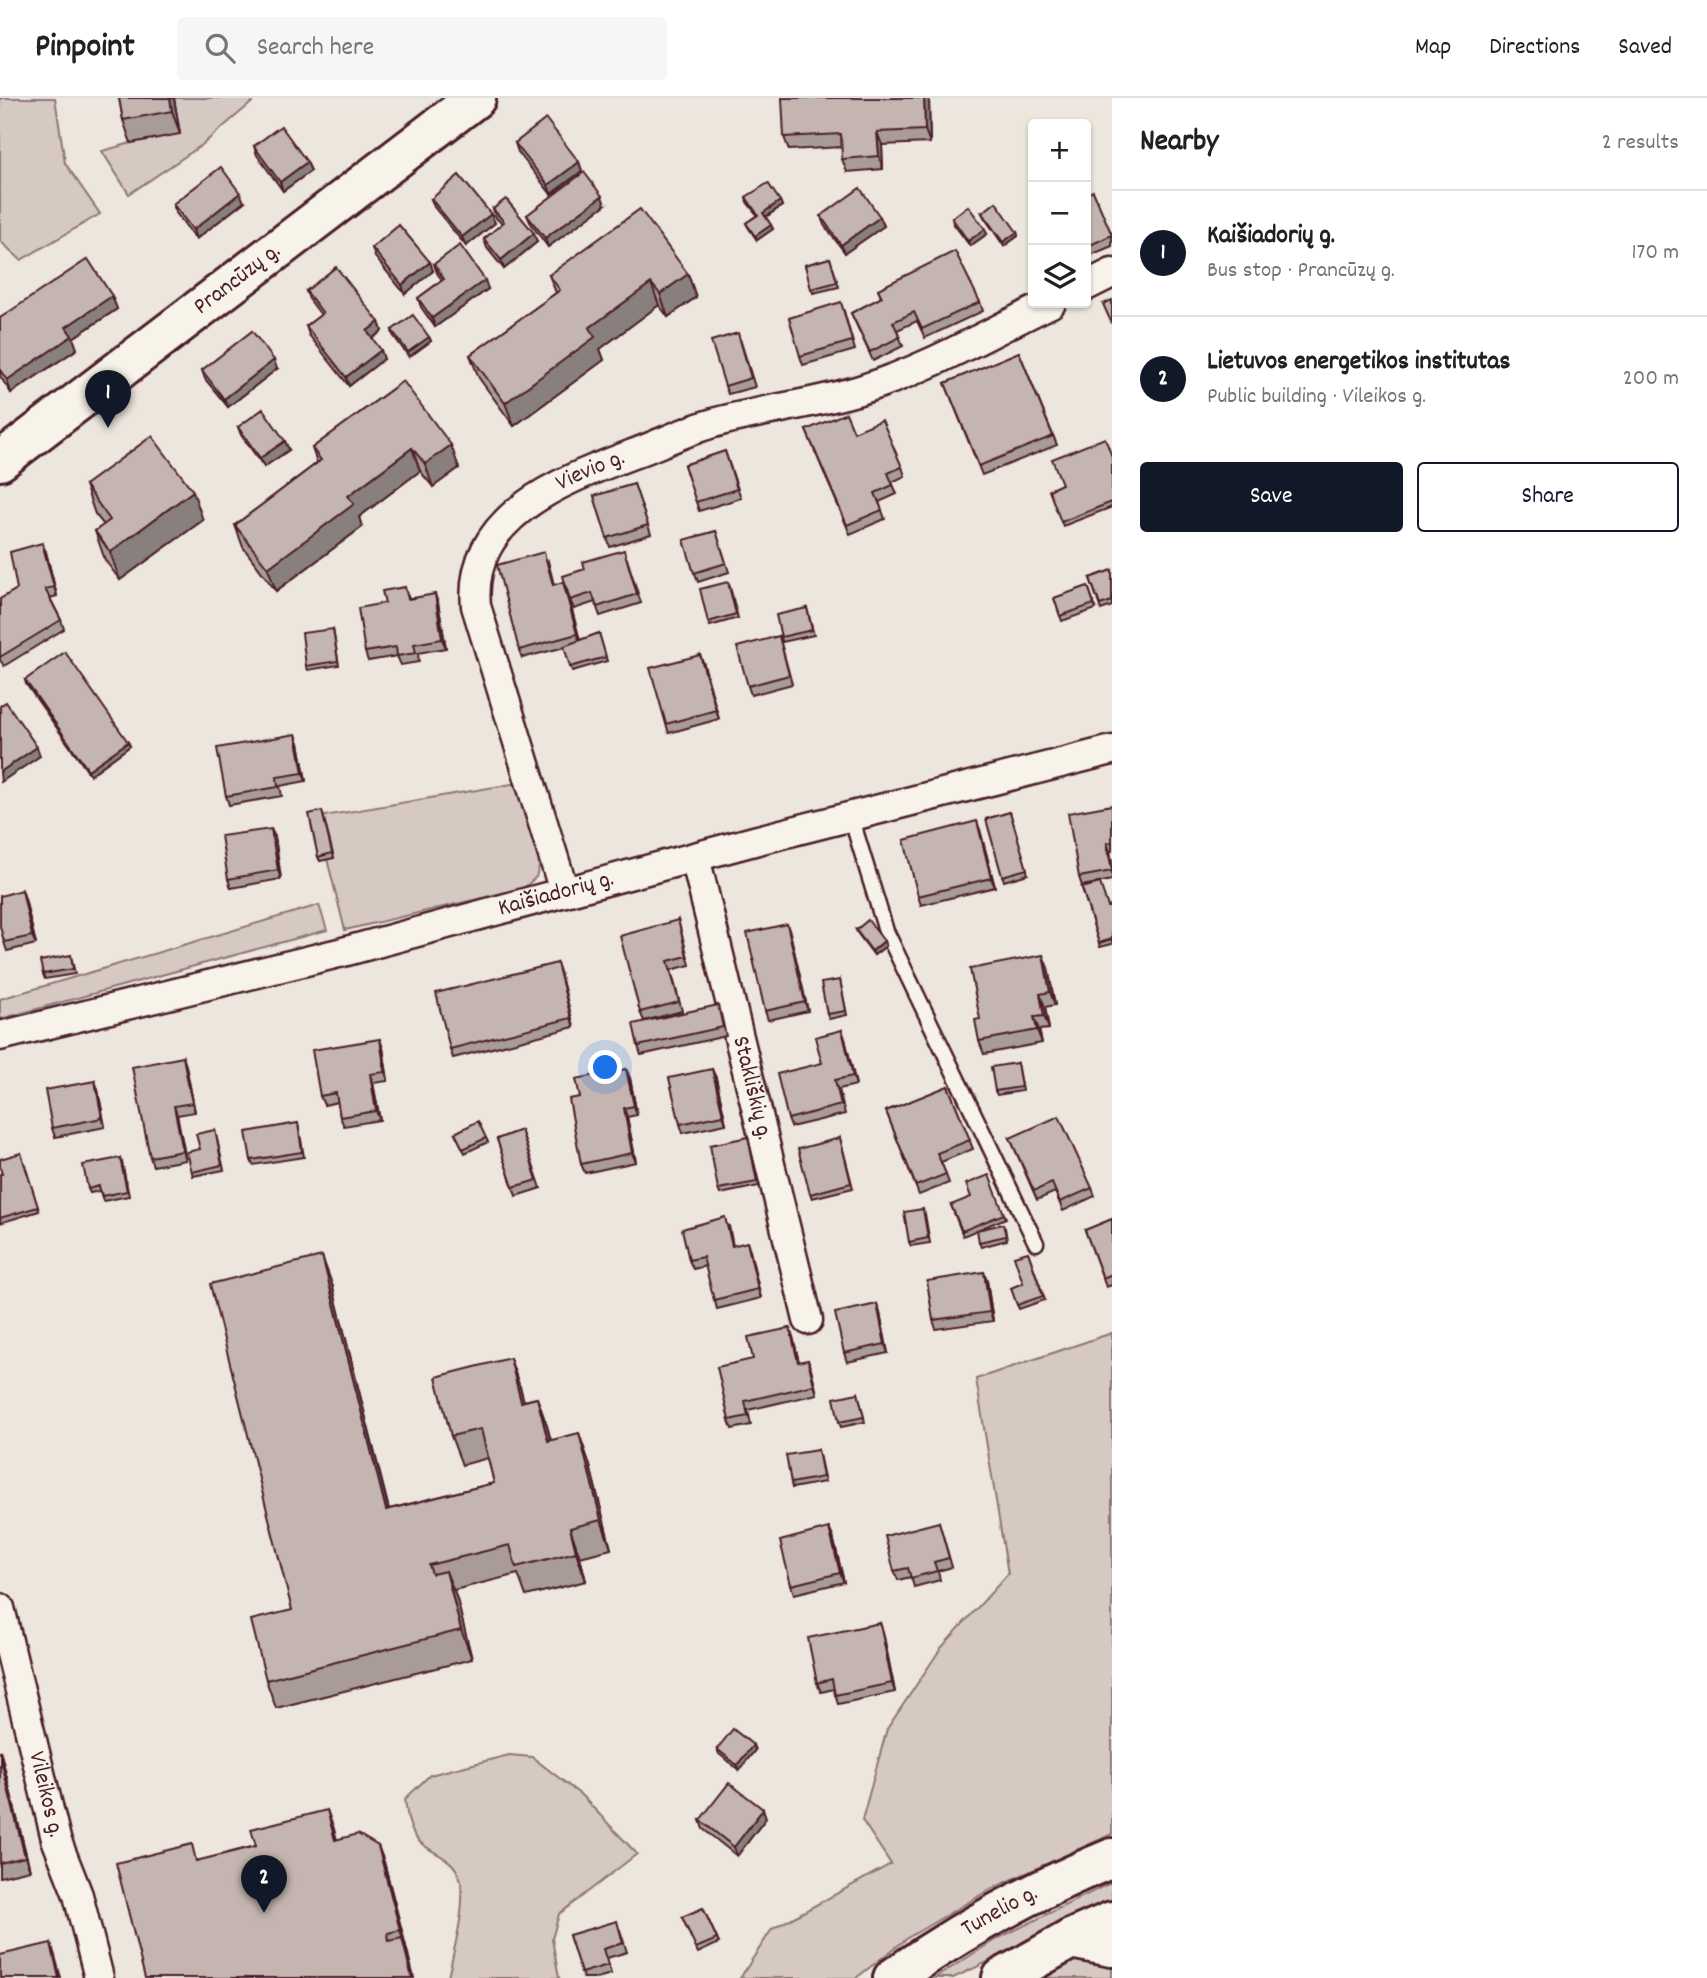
<!DOCTYPE html>
<html lang="en">
<head>
<meta charset="utf-8">
<style>
	:root { --surface:#fff; --page:#f6f6f6; --text:#202124; --muted:#757577; --line:#e0e0e0; --accent:#111827 }
	body { margin:0; font-family:Dekko,sans-serif; background:var(--page); color:var(--text) }
	.controls { position:absolute; right:21px; top:21px; display:grid; overflow:hidden; border-radius:7px; box-shadow:0 2px 5px #0004 }
	.controls button { width:63px; height:63px; display:grid; place-items:center; padding:0; border:0; border-bottom:2px solid var(--line); background:var(--surface); color:var(--text); font:35px sans-serif }
	.you { position:absolute; left:606px; top:970px; width:24px; height:24px; margin:-18px; border:5px solid #fff; border-radius:50%; background:#1a73e8; box-shadow:0 0 0 10px #1a73e833 }
	.badge { display:grid; place-items:center; width:46px; height:46px; border-radius:50%; background:var(--accent); color:#fff; font-size:23px; font-weight:700 }
	.pin { position:absolute; translate:-50% -58px; filter:drop-shadow(0 2px 4px #0008) }
	.pin::after { content:''; position:absolute; top:37px; width:24px; height:21px; background:inherit; clip-path:polygon(0 0,100% 0,50% 100%) }
	.list { margin:0; padding:0; list-style:none }
	h2 { display:flex; justify-content:space-between; align-items:center; height:91px; margin:0; padding:0 28px; font-size:30px }
	h2 small { font-size:23px; font-weight:400; color:var(--muted) }
	.list li { display:grid; grid-template-columns:46px 1fr auto; gap:21px; align-items:center; box-sizing:border-box; height:126px; padding:0 28px; border-top:2px solid var(--line) }
	.list b { display:block; font-size:26px; white-space:nowrap }
	.list p { margin:0; font-size:23px; white-space:nowrap; color:var(--muted) }
	.list em { font-size:23px; font-style:normal; color:var(--muted) }
	.actions { display:flex; gap:14px; padding:21px 28px }
	.actions a { flex:1; padding:16px 0; border:2px solid var(--accent); border-radius:7px; text-align:center; font-size:24px; color:var(--accent) }
	.actions .main { background:var(--accent); color:#fff }
	.icon { flex:none; width:38px; height:38px; fill:none; stroke:currentColor; stroke-width:2; stroke-linecap:round; stroke-linejoin:round }
	.map { position:relative; flex:none; width:1112px; height:1880px; overflow:hidden }
	header { display:flex; align-items:center; gap:42px; box-sizing:border-box; height:98px; padding:0 35px; background:var(--surface); border-bottom:2px solid var(--line) }
	header strong { font-size:33px }
	nav { display:flex; gap:38px; margin-inline-start:auto; font-size:24px }
	.search { width:490px; height:63px; background:var(--page); display:flex; align-items:center; gap:18px; box-sizing:border-box; padding:0 24px; border-radius:7px; color:var(--muted); font-size:26px }
	main { display:flex }
	aside { flex:1; background:var(--surface) }
	.map>svg:first-child { display:block }
</style>
</head>
<body>
<header>
<strong>Pinpoint</strong>
<div class="search"><svg class="icon" aria-label="search" viewBox="0 0 24 24"><circle cx="10" cy="10" r="6"/><path d="M15 15l6 6"/></svg>Search here</div>
<nav><a>Map</a><a>Directions</a><a>Saved</a></nav>
</header>
<main>
<div class="map">
<svg width="1112" height="1880" viewBox="0 0 1112 1880">
	<rect width="100%" height="100%" fill="#ece6dd"/>
	<filter id="ink" filterUnits="userSpaceOnUse"><feTurbulence type="fractalNoise" baseFrequency=".0143" numOctaves="2"/><feDisplacementMap in="SourceGraphic" scale="14" xChannelSelector="R" yChannelSelector="G"/><feConvolveMatrix kernelMatrix="1 2 1 2 8 2 1 2 1" color-interpolation-filters="sRGB"/></filter>
	<g filter="url(#ink)">
		<!-- green -->
		<g fill="#d5c9c2" stroke="#907476" stroke-width="2">
			<path d="M 0,0 L 55,0 L 65,65 L 100,116 L 21,162 L 0,143 Z"/>
			<path d="M 174,0 L 257,0 L 202,47 L 129,96 L 102,53 L 131,45 Z"/>
			<path d="M 518,685 L 540,765 L 536,779 L 524,790 L 345,832 L 327,761 L 324,718 Z"/>
			<path d="M 319,807 L 327,832 L 0,921 L 0,901 Z"/>
			<path d="M 1112,1235 L 1112,1736 L 991,1791 L 909,1839 L 856,1880 L 740,1880 L 772,1831 L 891,1766 L 862,1722 L 887,1631 L 941,1550 L 1008,1476 L 976,1281 Z"/>
			<path d="M 509,1657 L 532,1659 L 581,1697 L 637,1756 L 559,1816 L 552,1841 L 559,1880 L 448,1880 C 453,1854 469,1801 459,1777 C 451,1757 430,1756 418,1742 C 408,1730 407,1715 405,1701 L 430,1677 Z"/>
			<path d="M 1112,1784 L 1112,1806 L 953,1880 L 935,1880 L 995,1842 Z"/>
			<path d="M 1112,1847 L 1112,1880 L 1041,1880 L 1065,1866 Z"/>
		</g>
		<g fill="none" stroke-linecap="round" stroke-linejoin="round">
			<!-- lane casing -->
			<g stroke="#4a1f2b" stroke-width="19">
				<path id="lane" d="M 851,719 L 886,833 L 1036,1145"/>
			</g>
			<!-- street casing -->
			<g stroke="#4a1f2b" stroke-width="33">
				<g id="street">
					<path d="M 1086,188 L 1112,175"/>
					<path id="s1" d="M 695,759 L 808,1222"/>
					<path id="s2" d="M 564,793 L 476,508 C 467,415 567,381 638,354 C 664,344 690,331 717,324 C 765,311 815,306 863,291 C 928,271 990,234 1051,205"/>
					<path id="s3" d="M 0,938 L 343,854 L 754,743 L 1112,652"/>
					<path id="s4" d="M 0,1510 L 56,1741 L 78,1797 L 99,1880"/>
				</g>
			</g>
			<!-- secondary casing -->
			<g stroke="#4a1f2b" stroke-width="44">
				<g id="secondary">
					<path id="s5" d="M 0,363 L 476,0"/>
					<path d="M 1071,1841 L 1112,1849"/>
				</g>
			</g>
			<!-- primary casing -->
			<g stroke="#4a1f2b" stroke-width="44">
				<g id="primary">
					<path id="s6" d="M 893,1880 C 962,1831 1034,1792 1112,1760"/>
					<path d="M 1002,1880 L 1071,1841 L 1112,1823"/>
				</g>
			</g>
			<!-- lane -->
			<use href="#lane" stroke="#f7f3e8" stroke-width="14"/>
			<!-- street -->
			<use href="#street" stroke="#f7f3e8" stroke-width="28"/>
			<!-- secondary -->
			<use href="#secondary" stroke="#f7f3e8" stroke-width="38"/>
			<!-- primary -->
			<use href="#primary" stroke="#f7f3e8" stroke-width="38"/>
		</g>
		<!-- wall -->
		<g fill="#a99c97" stroke="#4a1f2b" stroke-width="2">
			<path d="M 119,0 L 174,0 L 180,36 L 131,45 L 123,22 Z"/>
			<path d="M 929,0 L 930,45 L 882,47 L 883,71 L 847,74 L 842,61 L 842,49 L 789,52 L 784,39 Z"/>
			<path d="M 515,45 L 579,64 L 582,73 L 551,96 L 518,54 Z"/>
			<path d="M 254,48 L 307,64 L 311,73 L 283,93 L 257,57 Z"/>
			<path d="M 1086,96 L 1112,136 L 1112,148 L 1086,159 Z"/>
			<path d="M 746,99 L 780,103 L 782,108 L 766,119 L 773,131 L 757,142 L 748,129 L 746,125 L 757,117 L 747,104 Z"/>
			<path d="M 431,101 L 491,116 L 495,125 L 466,148 L 434,109 Z"/>
			<path d="M 244,104 L 196,141 L 176,115 L 173,106 Z"/>
			<path d="M 605,107 L 548,149 L 531,126 L 527,117 Z"/>
			<path d="M 493,111 L 537,144 L 504,171 L 487,150 L 484,141 L 502,126 L 496,120 Z"/>
			<path d="M 982,115 L 1017,134 L 1018,138 L 1004,148 L 984,119 Z"/>
			<path d="M 821,118 L 880,119 L 884,128 L 845,155 L 824,127 Z"/>
			<path d="M 952,120 L 987,136 L 970,148 L 953,125 Z"/>
			<path d="M 372,150 L 430,164 L 433,173 L 405,196 L 375,159 Z"/>
			<path d="M 830,160 L 839,189 L 813,195 L 805,167 Z"/>
			<path d="M 434,166 L 488,191 L 435,229 L 421,209 L 418,200 L 442,182 L 437,175 Z"/>
			<path d="M 688,176 L 696,199 L 668,219 L 659,207 L 600,251 L 604,262 L 514,328 L 479,280 L 470,257 L 556,195 L 549,177 Z"/>
			<path d="M 878,191 L 980,204 L 983,213 L 925,240 L 917,223 L 897,232 L 903,248 L 873,263 L 851,215 L 881,200 Z"/>
			<path d="M 306,193 L 379,224 L 382,233 L 372,241 L 384,261 L 349,288 L 309,237 L 306,228 L 321,217 L 309,201 Z"/>
			<path d="M 112,198 L 117,211 L 73,240 L 77,251 L 11,295 L 0,278 L 0,220 Z"/>
			<path d="M 844,213 L 855,252 L 803,267 L 800,258 Z"/>
			<path d="M 392,232 L 429,239 L 431,243 L 409,259 L 393,237 Z"/>
			<path d="M 741,244 L 755,289 L 728,296 L 725,288 Z"/>
			<path d="M 1019,254 L 1057,347 L 982,377 L 945,285 Z"/>
			<path d="M 277,271 L 228,309 L 205,281 L 202,272 Z"/>
			<path d="M 403,283 L 459,370 L 433,389 L 420,373 L 359,419 L 362,429 L 276,493 L 243,449 L 235,427 L 317,365 L 312,350 Z"/>
			<path d="M 238,329 L 289,352 L 264,369 L 241,337 Z"/>
			<path d="M 806,332 L 854,334 L 902,369 L 905,378 L 892,384 L 897,396 L 879,404 L 885,421 L 850,436 Z"/>
			<path d="M 725,353 L 741,400 L 699,413 L 684,367 Z"/>
			<path d="M 1112,359 L 1112,409 L 1063,428 L 1049,392 L 1062,386 Z"/>
			<path d="M 634,386 L 651,436 L 610,449 L 594,398 Z"/>
			<path d="M 85,387 L 203,422 L 120,482 L 105,462 L 95,433 L 104,427 L 95,416 Z"/>
			<path d="M 716,433 L 729,474 L 698,484 L 684,442 Z"/>
			<path d="M 46,454 L 57,498 L 50,500 L 61,522 L 64,531 L 4,568 L 0,562 L 0,501 L 17,491 Z"/>
			<path d="M 627,461 L 641,505 L 600,518 L 595,504 L 574,511 L 570,502 Z"/>
			<path d="M 548,463 L 554,487 L 567,493 L 580,542 L 599,535 L 607,563 L 572,573 L 565,549 L 522,560 L 519,552 Z"/>
			<path d="M 1112,472 L 1112,508 L 1101,512 L 1090,480 Z"/>
			<path d="M 1088,488 L 1096,511 L 1062,523 L 1054,500 Z"/>
			<path d="M 730,489 L 738,520 L 710,528 L 708,524 Z"/>
			<path d="M 408,498 L 409,501 L 438,505 L 446,550 L 418,555 L 419,564 L 401,567 L 397,558 L 368,563 L 365,554 L 385,505 Z"/>
			<path d="M 807,510 L 814,537 L 782,544 L 781,539 Z"/>
			<path d="M 333,531 L 339,567 L 308,572 L 306,568 Z"/>
			<path d="M 779,538 L 792,586 L 751,597 L 748,588 Z"/>
			<path d="M 700,557 L 719,621 L 669,635 L 666,626 Z"/>
			<path d="M 25,582 L 128,644 L 130,648 L 90,677 L 26,586 Z"/>
			<path d="M 299,645 L 306,683 L 280,688 L 282,698 L 229,707 L 226,698 Z"/>
			<path d="M 1112,707 L 1112,753 L 1110,754 L 1112,765 L 1112,782 L 1082,788 L 1079,779 Z"/>
			<path d="M 322,713 L 334,760 L 320,763 L 318,759 Z"/>
			<path d="M 1010,714 L 1028,776 L 1004,783 L 986,721 Z"/>
			<path d="M 980,732 L 995,789 L 921,807 L 918,798 Z"/>
			<path d="M 275,739 L 281,781 L 231,790 L 228,781 Z"/>
			<path d="M 1082,790 L 1108,809 L 1112,808 L 1112,846 L 1100,849 Z"/>
			<path d="M 22,792 L 25,801 L 36,846 L 7,853 L 4,844 Z"/>
			<path d="M 678,822 L 690,867 L 671,872 L 682,913 L 644,923 L 640,914 Z"/>
			<path d="M 856,832 L 886,848 L 874,857 L 858,836 Z"/>
			<path d="M 790,835 L 808,913 L 768,922 L 765,913 Z"/>
			<path d="M 72,862 L 75,876 L 45,881 L 43,876 Z"/>
			<path d="M 557,865 L 574,929 L 453,960 L 450,951 Z"/>
			<path d="M 1048,870 L 1055,907 L 1045,909 L 1049,931 L 1039,932 L 1042,945 L 984,956 L 979,943 L 980,921 Z"/>
			<path d="M 840,882 L 847,917 L 829,921 L 827,916 Z"/>
			<path d="M 721,916 L 726,938 L 641,957 L 638,948 Z"/>
			<path d="M 842,932 L 845,941 L 856,987 L 839,991 L 845,1016 L 791,1029 L 788,1021 Z"/>
			<path d="M 383,950 L 388,983 L 373,985 L 380,1022 L 344,1028 L 340,1019 L 338,1004 L 324,1007 L 320,998 Z"/>
			<path d="M 183,959 L 186,968 L 195,1014 L 177,1017 L 186,1062 L 153,1068 L 150,1059 Z"/>
			<path d="M 1017,965 L 1022,993 L 997,997 L 995,993 Z"/>
			<path d="M 626,971 L 630,980 L 637,1017 L 627,1019 L 636,1064 L 585,1075 L 581,1066 L 580,999 Z"/>
			<path d="M 716,980 L 726,1026 L 683,1035 L 680,1026 Z"/>
			<path d="M 95,983 L 98,992 L 105,1029 L 55,1039 L 52,1030 Z"/>
			<path d="M 948,988 L 973,1051 L 941,1064 L 949,1085 L 919,1097 L 886,1013 Z"/>
			<path d="M 299,1030 L 304,1059 L 253,1067 L 251,1062 Z"/>
			<path d="M 215,1032 L 224,1072 L 193,1078 L 192,1074 Z"/>
			<path d="M 521,1032 L 541,1090 L 516,1098 L 497,1041 Z"/>
			<path d="M 455,1035 L 486,1040 L 488,1044 L 465,1055 Z"/>
			<path d="M 748,1039 L 759,1088 L 720,1096 L 718,1091 Z"/>
			<path d="M 840,1040 L 853,1090 L 812,1100 L 810,1096 Z"/>
			<path d="M 1010,1040 L 1092,1090 L 1095,1098 L 1063,1113 L 1055,1094 L 1037,1102 Z"/>
			<path d="M 21,1055 L 39,1113 L 0,1125 L 0,1076 L 2,1076 Z"/>
			<path d="M 122,1064 L 129,1098 L 103,1103 L 100,1093 L 90,1095 L 88,1091 Z"/>
			<path d="M 951,1107 L 1004,1116 L 1006,1120 L 963,1138 Z"/>
			<path d="M 925,1116 L 930,1145 L 911,1148 L 909,1144 Z"/>
			<path d="M 1112,1121 L 1112,1187 L 1106,1189 L 1085,1132 Z"/>
			<path d="M 729,1128 L 733,1148 L 750,1153 L 761,1200 L 717,1211 L 706,1168 L 693,1171 L 689,1162 Z"/>
			<path d="M 1005,1130 L 1007,1142 L 981,1149 L 979,1144 Z"/>
			<path d="M 1028,1154 L 1045,1202 L 1019,1211 L 1011,1190 L 1023,1185 Z"/>
			<path d="M 987,1183 L 993,1223 L 936,1231 L 933,1222 Z"/>
			<path d="M 332,1186 L 389,1411 L 494,1385 L 488,1360 L 462,1367 L 451,1338 L 520,1289 L 524,1303 L 537,1300 L 547,1328 L 551,1342 L 589,1364 L 611,1451 L 580,1459 L 586,1483 L 526,1498 L 518,1476 L 454,1492 L 472,1561 L 276,1610 L 266,1582 L 292,1512 Z"/>
			<path d="M 877,1206 L 880,1215 L 888,1255 L 847,1264 L 844,1255 Z"/>
			<path d="M 793,1239 L 799,1264 L 811,1271 L 817,1296 L 748,1312 L 751,1327 L 732,1331 L 729,1322 L 753,1261 Z"/>
			<path d="M 858,1295 L 865,1324 L 841,1329 L 839,1324 Z"/>
			<path d="M 818,1352 L 825,1384 L 792,1390 L 791,1385 Z"/>
			<path d="M 939,1424 L 952,1469 L 938,1473 L 940,1482 L 914,1489 L 911,1479 L 898,1482 L 894,1473 Z"/>
			<path d="M 833,1439 L 844,1484 L 794,1496 L 791,1487 Z"/>
			<path d="M 880,1525 L 883,1534 L 895,1594 L 838,1606 L 834,1591 L 821,1594 L 817,1585 Z"/>
			<path d="M 717,1651 L 755,1652 L 739,1672 L 719,1656 Z"/>
			<path d="M 0,1652 L 30,1772 L 0,1779 Z"/>
			<path d="M 763,1711 L 766,1720 L 737,1758 L 703,1731 L 700,1722 Z"/>
			<path d="M 333,1728 L 337,1742 L 378,1748 L 384,1764 L 408,1856 L 198,1763 Z"/>
			<path d="M 703,1810 L 719,1845 L 698,1855 L 682,1819 Z"/>
			<path d="M 620,1832 L 627,1854 L 607,1860 L 611,1876 L 597,1880 L 583,1880 L 569,1837 Z"/>
		</g>
		<!-- shaded-wall -->
		<g fill="#897f7b" stroke="#4a1f2b" stroke-width="2">
			<path d="M 170,0 L 174,0 L 180,36 L 172,13 Z"/>
			<path d="M 924,0 L 929,0 L 930,45 L 925,32 Z"/>
			<path d="M 877,34 L 882,47 L 883,71 L 879,58 Z"/>
			<path d="M 307,64 L 311,73 L 283,93 L 280,84 Z"/>
			<path d="M 579,64 L 582,73 L 551,96 L 548,87 Z"/>
			<path d="M 240,95 L 244,104 L 196,141 L 193,132 Z"/>
			<path d="M 602,98 L 605,107 L 548,149 L 545,140 Z"/>
			<path d="M 780,103 L 782,108 L 765,119 L 763,115 Z"/>
			<path d="M 491,116 L 495,125 L 466,148 L 462,139 Z"/>
			<path d="M 880,119 L 884,128 L 845,155 L 841,147 Z"/>
			<path d="M 771,127 L 773,131 L 757,142 L 755,138 Z"/>
			<path d="M 985,131 L 987,136 L 970,148 L 968,143 Z"/>
			<path d="M 1017,134 L 1018,138 L 1004,148 L 1003,144 Z"/>
			<path d="M 534,135 L 537,144 L 504,171 L 501,162 Z"/>
			<path d="M 430,164 L 433,173 L 405,196 L 402,187 Z"/>
			<path d="M 688,176 L 696,199 L 668,219 L 660,196 Z"/>
			<path d="M 485,182 L 488,191 L 435,229 L 432,220 Z"/>
			<path d="M 651,185 L 659,207 L 600,251 L 604,262 L 514,328 L 505,305 L 589,230 Z"/>
			<path d="M 112,198 L 117,211 L 73,240 L 77,251 L 11,295 L 7,282 L 66,229 Z"/>
			<path d="M 379,224 L 382,233 L 370,242 L 367,233 Z"/>
			<path d="M 429,239 L 431,243 L 409,259 L 408,254 Z"/>
			<path d="M 381,252 L 384,261 L 349,288 L 346,279 Z"/>
			<path d="M 274,262 L 277,271 L 228,309 L 224,301 Z"/>
			<path d="M 285,343 L 289,352 L 264,369 L 260,360 Z"/>
			<path d="M 451,347 L 459,370 L 433,389 L 425,366 Z"/>
			<path d="M 412,350 L 420,373 L 359,419 L 362,429 L 276,493 L 268,470 L 348,398 Z"/>
			<path d="M 193,393 L 203,422 L 120,482 L 110,454 Z"/>
			<path d="M 42,445 L 46,454 L 57,498 L 54,489 Z"/>
			<path d="M 563,484 L 567,493 L 580,545 L 577,536 Z"/>
			<path d="M 435,496 L 438,505 L 446,550 L 442,541 Z"/>
			<path d="M 700,557 L 704,566 L 719,621 L 716,612 Z"/>
			<path d="M 296,636 L 299,645 L 306,683 L 303,675 Z"/>
			<path d="M 128,644 L 130,648 L 90,677 L 88,672 Z"/>
			<path d="M 37,649 L 40,658 L 1,684 L 0,674 Z"/>
			<path d="M 977,723 L 980,732 L 995,789 L 991,780 Z"/>
			<path d="M 271,731 L 275,739 L 281,781 L 278,772 Z"/>
			<path d="M 1107,745 L 1110,754 L 1112,765 L 1112,773 Z"/>
			<path d="M 22,792 L 25,801 L 36,846 L 32,838 Z"/>
			<path d="M 787,826 L 790,835 L 808,913 L 805,904 Z"/>
			<path d="M 884,843 L 886,848 L 874,857 L 872,853 Z"/>
			<path d="M 1043,857 L 1048,870 L 1055,907 L 1050,894 Z"/>
			<path d="M 557,865 L 560,874 L 574,929 L 571,920 Z"/>
			<path d="M 1040,896 L 1045,909 L 1049,931 L 1044,918 Z"/>
			<path d="M 1034,919 L 1039,932 L 1042,945 L 1037,932 Z"/>
			<path d="M 842,932 L 845,941 L 856,987 L 853,978 Z"/>
			<path d="M 380,941 L 383,950 L 388,983 L 385,974 Z"/>
			<path d="M 183,959 L 186,968 L 195,1014 L 192,1005 Z"/>
			<path d="M 626,971 L 630,980 L 637,1017 L 634,1008 Z"/>
			<path d="M 712,971 L 716,980 L 726,1026 L 723,1017 Z"/>
			<path d="M 370,976 L 373,985 L 380,1022 L 376,1013 Z"/>
			<path d="M 95,983 L 98,992 L 105,1029 L 102,1020 Z"/>
			<path d="M 174,1008 L 177,1017 L 186,1062 L 183,1053 Z"/>
			<path d="M 624,1010 L 627,1019 L 636,1064 L 632,1055 Z"/>
			<path d="M 747,1144 L 750,1153 L 761,1200 L 758,1191 Z"/>
			<path d="M 322,1158 L 332,1186 L 396,1441 L 386,1412 Z"/>
			<path d="M 984,1174 L 987,1183 L 993,1223 L 990,1214 Z"/>
			<path d="M 877,1206 L 880,1215 L 888,1255 L 885,1246 Z"/>
			<path d="M 790,1230 L 793,1239 L 801,1273 L 798,1264 Z"/>
			<path d="M 510,1260 L 520,1289 L 531,1332 L 521,1304 Z"/>
			<path d="M 808,1262 L 811,1271 L 817,1296 L 814,1287 Z"/>
			<path d="M 537,1300 L 547,1328 L 558,1371 L 548,1343 Z"/>
			<path d="M 579,1335 L 589,1364 L 611,1451 L 601,1422 Z"/>
			<path d="M 570,1430 L 580,1459 L 586,1483 L 576,1454 Z"/>
			<path d="M 829,1430 L 833,1439 L 844,1484 L 840,1475 Z"/>
			<path d="M 446,1473 L 457,1501 L 472,1561 L 461,1532 Z"/>
			<path d="M 880,1525 L 883,1534 L 895,1594 L 892,1585 Z"/>
			<path d="M 753,1647 L 755,1652 L 739,1672 L 737,1667 Z"/>
			<path d="M 0,1652 L 30,1772 L 25,1759 L 0,1658 Z"/>
			<path d="M 763,1711 L 766,1720 L 737,1758 L 734,1749 Z"/>
			<path d="M 327,1712 L 333,1728 L 341,1759 L 335,1742 Z"/>
			<path d="M 378,1748 L 384,1764 L 406,1849 L 400,1832 Z"/>
			<path d="M 402,1840 L 408,1856 L 414,1880 L 412,1880 Z"/>
			<path d="M 51,1845 L 55,1858 L 61,1880 L 59,1880 Z"/>
		</g>
		<!-- building -->
		<g fill="#c4b5b0" stroke="#4a1f2b" stroke-width="2">
			<path d="M 119,0 L 170,0 L 172,13 L 123,22 Z"/>
			<path d="M 782,0 L 924,0 L 925,32 L 877,34 L 879,58 L 842,61 L 841,36 L 784,39 Z"/>
			<path d="M 546,21 L 579,64 L 548,87 L 515,45 Z"/>
			<path d="M 281,28 L 307,64 L 280,84 L 254,48 Z"/>
			<path d="M 221,69 L 240,95 L 193,132 L 173,106 Z"/>
			<path d="M 584,74 L 602,98 L 545,140 L 527,117 Z"/>
			<path d="M 459,77 L 491,116 L 462,139 L 431,101 Z"/>
			<path d="M 768,85 L 780,103 L 763,115 L 771,127 L 755,138 L 746,125 L 758,117 L 746,99 Z"/>
			<path d="M 860,90 L 880,119 L 841,147 L 821,118 Z"/>
			<path d="M 1093,93 L 1112,137 L 1086,149 L 1086,96 Z"/>
			<path d="M 506,101 L 534,135 L 501,162 L 484,141 L 504,124 L 493,111 Z"/>
			<path d="M 996,104 L 1017,134 L 1003,144 L 982,115 Z"/>
			<path d="M 968,108 L 985,131 L 968,143 L 952,120 Z"/>
			<path d="M 640,111 L 688,176 L 660,196 L 651,185 L 589,230 L 595,239 L 505,305 L 470,257 L 560,192 L 549,177 Z"/>
			<path d="M 399,127 L 430,164 L 402,187 L 372,150 Z"/>
			<path d="M 460,147 L 485,182 L 432,220 L 418,200 L 444,181 L 434,166 Z"/>
			<path d="M 955,153 L 980,204 L 922,231 L 914,214 L 893,224 L 900,239 L 870,254 L 851,215 L 882,199 L 878,191 Z"/>
			<path d="M 830,160 L 837,184 L 811,191 L 805,167 Z"/>
			<path d="M 88,161 L 112,198 L 66,229 L 72,238 L 7,282 L 0,272 L 0,220 Z"/>
			<path d="M 336,169 L 379,224 L 367,233 L 381,252 L 346,279 L 306,228 L 323,215 L 306,193 Z"/>
			<path d="M 1112,202 L 1112,226 L 1103,206 Z"/>
			<path d="M 841,204 L 852,243 L 800,258 L 789,220 Z"/>
			<path d="M 413,217 L 429,239 L 408,254 L 392,232 Z"/>
			<path d="M 252,233 L 274,262 L 224,301 L 202,272 Z"/>
			<path d="M 738,235 L 751,280 L 725,288 L 711,243 Z"/>
			<path d="M 1019,254 L 1053,338 L 979,368 L 945,285 Z"/>
			<path d="M 403,283 L 451,347 L 425,366 L 412,350 L 348,398 L 354,406 L 268,470 L 235,427 L 321,362 L 312,350 Z"/>
			<path d="M 263,311 L 285,343 L 260,360 L 238,329 Z"/>
			<path d="M 846,315 L 854,334 L 882,322 L 902,369 L 888,375 L 893,387 L 875,395 L 882,412 L 847,427 L 806,332 Z"/>
			<path d="M 152,338 L 193,393 L 110,454 L 95,433 L 110,422 L 85,387 Z"/>
			<path d="M 1105,340 L 1112,359 L 1112,404 L 1061,424 L 1049,392 L 1062,386 L 1052,361 Z"/>
			<path d="M 725,353 L 737,391 L 696,404 L 684,367 Z"/>
			<path d="M 634,386 L 648,427 L 607,440 L 594,398 Z"/>
			<path d="M 716,433 L 726,465 L 694,475 L 684,442 Z"/>
			<path d="M 42,445 L 54,489 L 45,491 L 61,522 L 0,559 L 0,501 L 17,491 L 10,454 Z"/>
			<path d="M 624,452 L 637,496 L 597,509 L 592,495 L 570,502 L 563,478 L 585,471 L 583,464 Z"/>
			<path d="M 544,454 L 553,487 L 563,484 L 577,536 L 519,552 L 497,467 Z"/>
			<path d="M 1112,472 L 1112,503 L 1100,507 L 1090,480 Z"/>
			<path d="M 728,484 L 736,516 L 708,524 L 700,491 Z"/>
			<path d="M 1088,488 L 1094,506 L 1060,518 L 1054,500 Z"/>
			<path d="M 405,489 L 408,501 L 435,496 L 442,541 L 414,546 L 416,555 L 397,558 L 396,549 L 365,554 L 358,510 L 385,505 L 382,493 Z"/>
			<path d="M 807,510 L 812,532 L 781,539 L 776,517 Z"/>
			<path d="M 333,531 L 338,563 L 306,568 L 302,535 Z"/>
			<path d="M 599,535 L 606,559 L 570,569 L 564,548 Z"/>
			<path d="M 779,538 L 789,577 L 748,588 L 737,549 Z"/>
			<path d="M 65,554 L 128,644 L 88,672 L 25,582 Z"/>
			<path d="M 700,557 L 716,612 L 666,626 L 650,570 Z"/>
			<path d="M 6,604 L 37,649 L 0,674 L 0,608 Z"/>
			<path d="M 296,636 L 303,675 L 277,679 L 278,689 L 226,698 L 217,650 Z"/>
			<path d="M 1112,707 L 1112,744 L 1107,745 L 1112,773 L 1079,779 L 1068,715 Z"/>
			<path d="M 322,713 L 332,755 L 318,759 L 309,716 Z"/>
			<path d="M 1010,714 L 1027,771 L 1002,778 L 986,721 Z"/>
			<path d="M 977,723 L 991,780 L 918,798 L 904,742 Z"/>
			<path d="M 271,731 L 278,772 L 228,781 L 221,738 Z"/>
			<path d="M 1100,785 L 1108,809 L 1112,808 L 1112,841 L 1099,845 L 1082,790 Z"/>
			<path d="M 22,792 L 32,838 L 4,844 L 0,828 L 0,798 Z"/>
			<path d="M 678,822 L 687,858 L 668,863 L 679,904 L 640,914 L 620,838 Z"/>
			<path d="M 868,822 L 884,843 L 872,853 L 856,832 Z"/>
			<path d="M 787,826 L 805,904 L 765,913 L 747,835 Z"/>
			<path d="M 71,857 L 73,871 L 43,876 L 40,863 Z"/>
			<path d="M 1043,857 L 1050,894 L 1040,896 L 1044,918 L 1034,919 L 1037,932 L 979,943 L 975,922 L 980,921 L 970,871 Z"/>
			<path d="M 557,865 L 571,920 L 450,951 L 436,895 Z"/>
			<path d="M 840,882 L 846,913 L 827,916 L 821,885 Z"/>
			<path d="M 718,907 L 723,929 L 638,948 L 633,926 Z"/>
			<path d="M 842,932 L 853,978 L 835,982 L 841,1007 L 788,1021 L 777,976 L 822,965 L 815,939 Z"/>
			<path d="M 380,941 L 385,974 L 370,976 L 376,1013 L 340,1019 L 336,995 L 320,998 L 312,952 Z"/>
			<path d="M 183,959 L 192,1005 L 174,1008 L 183,1053 L 150,1059 L 132,969 Z"/>
			<path d="M 1017,965 L 1021,989 L 995,993 L 991,969 Z"/>
			<path d="M 626,971 L 634,1008 L 624,1010 L 632,1055 L 581,1066 L 569,1001 L 580,999 L 576,981 Z"/>
			<path d="M 712,971 L 723,1017 L 680,1026 L 669,980 Z"/>
			<path d="M 95,983 L 102,1020 L 52,1030 L 45,992 Z"/>
			<path d="M 948,988 L 970,1042 L 937,1055 L 946,1076 L 916,1088 L 886,1013 Z"/>
			<path d="M 1059,1018 L 1092,1090 L 1060,1104 L 1052,1085 L 1034,1093 L 1010,1040 Z"/>
			<path d="M 478,1023 L 486,1040 L 463,1051 L 455,1035 Z"/>
			<path d="M 298,1025 L 302,1054 L 251,1062 L 246,1034 Z"/>
			<path d="M 215,1032 L 222,1067 L 192,1074 L 187,1054 L 200,1051 L 196,1036 Z"/>
			<path d="M 521,1032 L 537,1082 L 513,1089 L 497,1041 Z"/>
			<path d="M 748,1039 L 757,1084 L 718,1091 L 710,1047 Z"/>
			<path d="M 840,1040 L 851,1085 L 810,1096 L 798,1051 Z"/>
			<path d="M 21,1055 L 38,1109 L 0,1120 L 0,1076 L 2,1076 L 0,1069 L 0,1061 Z"/>
			<path d="M 120,1060 L 127,1093 L 102,1098 L 99,1088 L 88,1091 L 83,1067 Z"/>
			<path d="M 989,1077 L 1004,1116 L 962,1133 L 951,1107 L 971,1099 L 966,1086 Z"/>
			<path d="M 923,1111 L 928,1140 L 909,1144 L 904,1114 Z"/>
			<path d="M 725,1119 L 732,1148 L 747,1144 L 758,1191 L 714,1202 L 703,1159 L 689,1162 L 682,1131 Z"/>
			<path d="M 1112,1121 L 1112,1176 L 1103,1180 L 1085,1132 Z"/>
			<path d="M 1003,1126 L 1006,1138 L 979,1144 L 977,1132 Z"/>
			<path d="M 1028,1154 L 1043,1198 L 1017,1207 L 1011,1190 L 1023,1185 L 1014,1158 Z"/>
			<path d="M 322,1158 L 386,1412 L 494,1385 L 481,1331 L 451,1338 L 436,1279 L 510,1260 L 521,1304 L 537,1300 L 548,1343 L 579,1335 L 601,1422 L 570,1430 L 576,1454 L 516,1469 L 510,1447 L 429,1467 L 432,1476 L 446,1473 L 461,1532 L 266,1582 L 251,1522 L 292,1512 L 210,1186 Z"/>
			<path d="M 984,1174 L 990,1214 L 933,1222 L 927,1183 Z"/>
			<path d="M 877,1206 L 885,1246 L 844,1255 L 835,1215 Z"/>
			<path d="M 790,1230 L 798,1264 L 808,1262 L 814,1287 L 745,1303 L 748,1318 L 729,1322 L 717,1269 L 753,1261 L 748,1239 Z"/>
			<path d="M 858,1295 L 864,1319 L 839,1324 L 834,1300 Z"/>
			<path d="M 818,1352 L 823,1379 L 791,1385 L 786,1357 Z"/>
			<path d="M 939,1424 L 949,1460 L 934,1464 L 937,1473 L 911,1480 L 908,1470 L 894,1473 L 885,1438 Z"/>
			<path d="M 829,1430 L 840,1475 L 791,1487 L 780,1443 Z"/>
			<path d="M 880,1525 L 892,1585 L 835,1597 L 832,1581 L 817,1585 L 808,1540 Z"/>
			<path d="M 733,1631 L 753,1647 L 737,1667 L 717,1651 Z"/>
			<path d="M 0,1658 L 25,1759 L 0,1765 Z"/>
			<path d="M 729,1685 L 763,1711 L 734,1749 L 700,1722 Z"/>
			<path d="M 327,1712 L 335,1742 L 358,1736 L 378,1748 L 400,1832 L 388,1835 L 389,1843 L 402,1840 L 412,1880 L 145,1880 L 116,1765 L 192,1746 L 196,1763 L 256,1748 L 251,1731 Z"/>
			<path d="M 703,1810 L 717,1841 L 696,1850 L 682,1819 Z"/>
			<path d="M 617,1823 L 623,1845 L 603,1851 L 608,1867 L 581,1875 L 569,1837 Z"/>
			<path d="M 51,1845 L 59,1880 L 0,1880 L 0,1857 Z"/>
		</g>
	</g>
	<g text-anchor="middle" dominant-baseline="central" stroke-width="5" stroke-linejoin="round" paint-order="stroke">
		<!-- street labels -->
		<g font-size="24" fill="#4a1f2b" stroke="#f7f3e8">
			<text stroke="none"><textPath href="#s5" startOffset="299">Prancūzų g.</textPath></text>
			<text stroke="none"><textPath href="#s2" startOffset="490">Vievio g.</textPath></text>
			<text stroke="none"><textPath href="#s3" startOffset="574">Kaišiadorių g.</textPath></text>
			<text stroke="none"><textPath href="#s1" startOffset="238">Stakliškių g.</textPath></text>
			<text stroke="none"><textPath href="#s4" startOffset="192">Vileikos g.</textPath></text>
			<text stroke="none"><textPath href="#s6" startOffset="126">Tunelio g.</textPath></text>
		</g>
	</g>
</svg>
<div class="controls">
<button>+</button>
<button>−</button>
<button><svg class="icon" aria-label="layers" viewBox="0 0 24 24"><path d="M12 4l9 5-9 5-9-5zM3 14l9 5 9-5"/></svg></button>
</div>
<div class="you"></div>
<div class="pin badge" style="left:108px;top:330px">1</div>
<div class="pin badge" style="left:264px;top:1815px">2</div>
</div>
<aside>
<h2>Nearby<small>2 results</small></h2>
<ul class="list">
<li><span class="badge">1</span><div><b>Kaišiadorių g.</b><p>Bus stop · Prancūzų g.</p></div><em>170 m</em></li>
<li><span class="badge">2</span><div><b>Lietuvos energetikos institutas</b><p>Public building · Vileikos g.</p></div><em>200 m</em></li>
</ul>
<div class="actions"><a class="main">Save</a><a>Share</a></div>
</aside>
</main>
</body>
</html>
